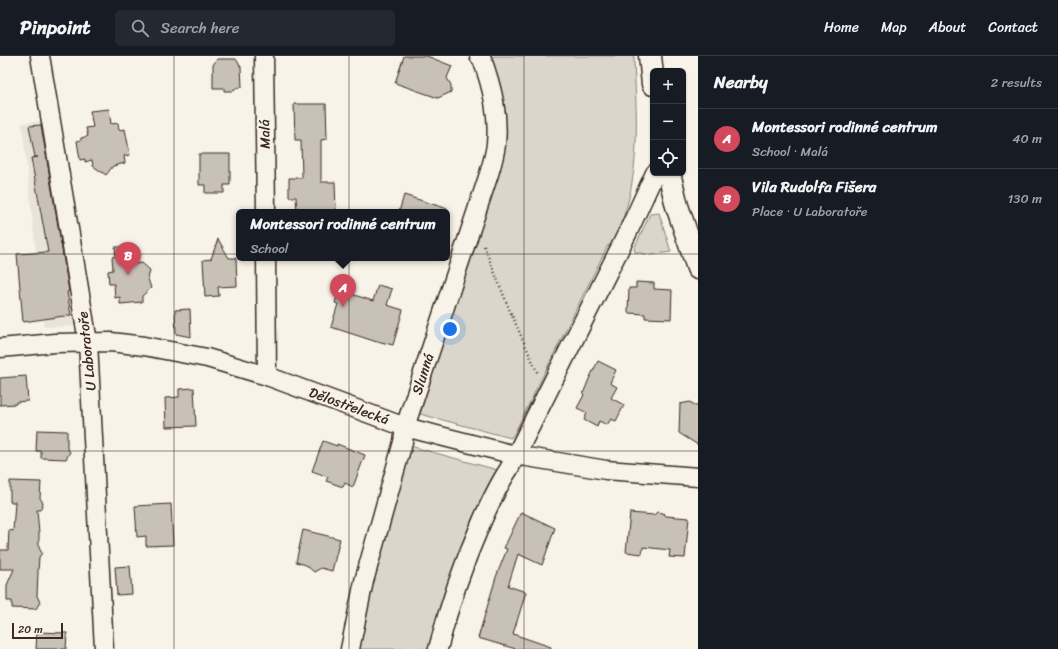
<!DOCTYPE html>
<html lang="en">
<head>
<meta charset="utf-8">
<style>
	:root { --surface:#171b24; --page:#242831; --text:#f1f3f6; --muted:#9ea1a6; --line:#363941; --accent:#d1495b }
	body { margin:0; font-family:Sriracha,sans-serif; background:var(--page); color:var(--text) }
	.controls { position:absolute; right:12px; top:12px; display:grid; overflow:hidden; border-radius:6px; box-shadow:0 1px 3px #0004 }
	.controls button { width:36px; height:36px; display:grid; place-items:center; padding:0; border:0; border-bottom:1px solid var(--line); background:var(--surface); color:var(--text); font:20px sans-serif }
	.scale { position:absolute; left:12px; bottom:10px; width:51px; box-sizing:border-box; padding-left:4px; border:2px solid #3b2a1e; border-top:0; font-size:11px; line-height:14px; white-space:nowrap; color:#3b2a1e; -webkit-text-stroke:3px #f7f3e8; paint-order:stroke }
	.you { position:absolute; left:450px; top:273px; width:14px; height:14px; margin:-10px; border:3px solid #fff; border-radius:50%; background:#1a73e8; box-shadow:0 0 0 6px #1a73e833 }
	.badge { display:grid; place-items:center; width:26px; height:26px; border-radius:50%; background:var(--accent); color:#fff; font-size:13px; font-weight:700 }
	.pin { position:absolute; translate:-50% -33px; filter:drop-shadow(0 1px 2px #0008) }
	.pin::after { content:''; position:absolute; top:21px; width:14px; height:12px; background:inherit; clip-path:polygon(0 0,100% 0,50% 100%) }
	.popup { position:absolute; left:236px; top:153px; width:214px; height:52px; box-sizing:border-box; display:grid; place-content:center; border-radius:6px; background:var(--surface); filter:drop-shadow(0 1px 3px #0005); font-size:13px; white-space:nowrap; color:var(--muted) }
	.popup b { font-size:15px; color:var(--text) }
	.popup::after { content:''; position:absolute; left:50%; top:100%; margin-left:-8px; border:8px solid transparent; border-top-color:var(--surface) }
	.list { margin:0; padding:0; list-style:none }
	h2 { display:flex; justify-content:space-between; align-items:center; height:52px; margin:0; padding:0 16px; font-size:17px }
	h2 small { font-size:13px; font-weight:400; color:var(--muted) }
	.list li { display:grid; grid-template-columns:26px 1fr auto; gap:12px; align-items:center; box-sizing:border-box; height:60px; padding:0 16px; border-top:1px solid var(--line) }
	.list b { display:block; font-size:15px; white-space:nowrap }
	.list p { margin:0; font-size:13px; white-space:nowrap; color:var(--muted) }
	.list em { font-size:13px; font-style:normal; color:var(--muted) }
	.icon { flex:none; width:22px; height:22px; fill:none; stroke:currentColor; stroke-width:2; stroke-linecap:round; stroke-linejoin:round }
	.map { position:relative; flex:none; width:698px; height:593px; overflow:hidden }
	header { display:flex; align-items:center; gap:24px; box-sizing:border-box; height:56px; padding:0 20px; background:var(--surface); border-bottom:1px solid var(--line) }
	header strong { font-size:19px }
	nav { display:flex; gap:22px; margin-inline-start:auto; font-size:14px }
	.search { width:280px; height:36px; background:var(--page); display:flex; align-items:center; gap:10px; box-sizing:border-box; padding:0 14px; border-radius:6px; color:var(--muted); font-size:15px }
	main { display:flex }
	aside { flex:1; background:var(--surface) }
	.map>svg:first-child { display:block }
</style>
</head>
<body>
<header>
<strong>Pinpoint</strong>
<div class="search"><svg class="icon" aria-label="search" viewBox="0 0 24 24"><circle cx="10" cy="10" r="6"/><path d="M15 15l6 6"/></svg>Search here</div>
<nav><a>Home</a><a>Map</a><a>About</a><a>Contact</a></nav>
</header>
<main>
<div class="map">
<svg width="698" height="593" viewBox="0 0 698 593">
	<rect width="100%" height="100%" fill="#f7f3e8"/>
	<filter id="ink" filterUnits="userSpaceOnUse"><feTurbulence type="fractalNoise" baseFrequency=".025" numOctaves="2"/><feDisplacementMap in="SourceGraphic" scale="8" xChannelSelector="R" yChannelSelector="G"/><feConvolveMatrix kernelMatrix="1 2 1 2 8 2 1 2 1" color-interpolation-filters="sRGB"/></filter>
	<g filter="url(#ink)">
		<!-- built -->
		<path fill="#e9e4d9" d="M 45,65 L 77,270 L 44,271 L 22,67 Z"/>
		<!-- green -->
		<g fill="#dbd6cb" stroke="#8b8074">
			<path d="M 486,0 L 634,0 L 634,6 C 636,46 639,87 632,126 C 629,149 620,170 612,191 L 608,189 L 514,378 L 511,382 L 420,358 L 500,103 Z"/>
			<path d="M 659,157 L 671,196 L 651,199 L 635,196 L 634,193 L 650,158 Z"/>
			<path d="M 410,390 L 501,415 L 433,593 L 355,593 L 362,552 Z"/>
		</g>
		<!-- building -->
		<g fill="#c8c1b6" stroke="#3b2a1e">
			<path d="M 404,0 L 427,0 L 452,10 L 447,22 L 451,29 L 451,36 L 438,42 L 395,27 Z"/>
			<path d="M 217,3 L 236,3 L 241,11 L 242,31 L 236,32 L 233,35 L 224,35 L 224,32 L 213,32 L 213,9 Z"/>
			<path d="M 294,48 L 326,48 L 327,83 L 321,84 L 321,126 L 335,126 L 336,155 L 297,156 L 296,141 L 289,141 L 289,122 L 302,122 L 301,84 L 295,84 Z"/>
			<path d="M 109,53 L 111,68 L 118,67 L 119,74 L 125,73 L 130,99 L 124,100 L 125,107 L 113,110 L 106,119 L 93,110 L 92,104 L 85,106 L 85,103 L 80,104 L 77,85 L 81,84 L 81,82 L 88,80 L 86,72 L 93,71 L 90,55 Z"/>
			<path d="M 41,69 L 69,235 L 67,236 L 71,259 L 23,266 L 17,198 L 48,196 L 31,102 L 38,101 L 35,101 L 29,70 Z"/>
			<path d="M 199,98 L 230,98 L 230,129 L 224,129 L 224,137 L 205,137 L 205,129 L 199,129 Z"/>
			<path d="M 404,139 L 448,153 L 448,156 L 399,156 Z"/>
			<path d="M 218,183 L 229,202 L 236,202 L 237,230 L 218,231 L 219,240 L 205,241 L 203,204 L 211,203 Z"/>
			<path d="M 115,191 L 131,191 L 134,208 L 142,207 L 150,214 L 148,223 L 151,232 L 142,240 L 142,246 L 120,248 L 120,241 L 115,242 L 114,228 L 109,228 L 108,215 L 113,214 L 112,201 L 116,200 Z"/>
			<path d="M 636,226 L 654,227 L 654,233 L 672,234 L 671,263 L 645,262 L 645,258 L 628,257 L 629,232 L 636,232 Z"/>
			<path d="M 378,229 L 392,233 L 387,249 L 403,254 L 393,289 L 377,285 L 377,286 L 331,271 L 338,248 L 335,247 L 339,234 L 373,245 Z"/>
			<path d="M 190,253 L 191,281 L 176,278 L 175,254 Z"/>
			<path d="M 598,305 L 616,314 L 610,327 L 617,331 L 611,342 L 624,349 L 616,365 L 611,363 L 607,369 L 599,365 L 597,371 L 584,364 L 587,357 L 577,352 L 584,339 L 583,338 L 589,323 Z"/>
			<path d="M 26,320 L 28,345 L 16,346 L 16,348 L 0,349 L 0,322 Z"/>
			<path d="M 194,332 L 196,370 L 166,371 L 165,342 L 179,341 L 179,333 Z"/>
			<path d="M 690,346 L 698,351 L 698,389 L 679,377 L 680,348 Z"/>
			<path d="M 37,374 L 67,375 L 67,392 L 70,396 L 66,403 L 41,402 L 41,395 L 36,395 Z"/>
			<path d="M 323,385 L 337,390 L 337,388 L 365,399 L 353,431 L 345,427 L 343,431 L 326,425 L 328,421 L 312,415 Z"/>
			<path d="M 10,425 L 41,426 L 40,442 L 43,447 L 40,454 L 37,454 L 39,477 L 39,492 L 42,497 L 39,501 L 38,516 L 37,540 L 40,546 L 36,553 L 12,552 L 12,545 L 7,545 L 7,529 L 14,513 L 0,513 L 0,494 L 8,494 L 9,474 L 13,475 L 15,446 L 10,446 Z"/>
			<path d="M 171,448 L 173,489 L 146,490 L 146,480 L 137,481 L 135,450 Z"/>
			<path d="M 521,456 L 555,472 L 542,509 L 518,498 L 508,530 L 526,536 L 513,578 L 551,591 L 551,593 L 516,593 L 478,582 L 496,521 L 507,493 L 504,492 Z"/>
			<path d="M 657,456 L 663,457 L 666,460 L 689,462 L 685,502 L 669,501 L 670,494 L 643,491 L 642,498 L 626,496 L 630,457 L 654,459 Z"/>
			<path d="M 303,474 L 340,483 L 332,515 L 321,512 L 314,516 L 306,509 L 296,506 Z"/>
			<path d="M 130,510 L 132,538 L 117,539 L 115,511 Z"/>
			<path d="M 37,576 L 67,577 L 66,593 L 36,593 Z"/>
		</g>
		<g fill="none" stroke-linecap="round" stroke-linejoin="round">
			<!-- minor casing -->
			<g stroke="#3b2a1e" stroke-width="21">
				<g id="minor">
					<path d="M 40,0 L 88,286 L 104,593"/>
					<path d="M 264,0 L 266,156"/>
					<path d="M 266,202 L 267,320"/>
					<path d="M 0,292 L 55,287 L 111,286 L 144,290 L 207,302 L 267,320 L 405,371 L 515,399 L 606,414 L 698,421"/>
					<path d="M 350,593 L 364,525 L 403,386 L 405,371 L 489,118 C 492,108 495,98 496,88 C 499,58 492,31 482,3 L 479,0"/>
					<path d="M 438,593 C 449,549 464,506 482,465 C 490,447 498,429 509,413 L 628,176 L 655,117"/>
				</g>
			</g>
			<!-- tertiary casing -->
			<g stroke="#3b2a1e" stroke-width="25">
				<g id="tertiary">
					<path d="M 650,0 L 653,28"/>
					<path d="M 669,117 L 677,150 L 698,212"/>
				</g>
			</g>
			<!-- path -->
			<path stroke="#3b2a1e" stroke-width="2.5" stroke-dasharray="1 3" stroke-linecap="butt" d="M 484,190 L 510,255 L 538,318"/>
			<!-- minor -->
			<use href="#minor" stroke="#f7f3e8" stroke-width="18"/>
			<!-- tertiary -->
			<use href="#tertiary" stroke="#f7f3e8" stroke-width="22"/>
		</g>
	</g>
	<!-- grid -->
	<path fill="none" stroke="#3b2a1e" stroke-width="1" stroke-opacity="0.55" d="M 174,0 L 174,593M 349,0 L 349,593M 524,0 L 524,593M 0,198 L 698,198M 0,395 L 698,395"/>
	<g text-anchor="middle" dominant-baseline="central" stroke-width="4" stroke-linejoin="round" paint-order="stroke">
		<!-- street labels -->
		<g font-size="14" fill="#3b2a1e" stroke="#f7f3e8">
			<text transform="translate(265 78) rotate(-91)">Malá</text>
			<text transform="translate(87 295) rotate(-96)">U Laboratoře</text>
			<text transform="translate(423 318) rotate(-72)">Slunná</text>
			<text transform="translate(349 350) rotate(20)">Dělostřelecká</text>
		</g>
	</g>
</svg>
<div class="controls">
<button>+</button>
<button>−</button>
<button><svg class="icon" aria-label="locate" viewBox="0 0 24 24"><circle cx="12" cy="12" r="6"/><path d="M12 2v4M12 18v4M2 12h4M18 12h4"/></svg></button>
</div>
<div class="scale">20 m</div>
<div class="you"></div>
<div class="pin badge" style="left:343px;top:251px">A</div>
<div class="popup"><b>Montessori rodinné centrum</b>School</div>
<div class="pin badge" style="left:128px;top:219px">B</div>
</div>
<aside>
<h2>Nearby<small>2 results</small></h2>
<ul class="list">
<li><span class="badge">A</span><div><b>Montessori rodinné centrum</b><p>School · Malá</p></div><em>40 m</em></li>
<li><span class="badge">B</span><div><b>Vila Rudolfa Fišera</b><p>Place · U Laboratoře</p></div><em>130 m</em></li>
</ul>
</aside>
</main>
</body>
</html>
